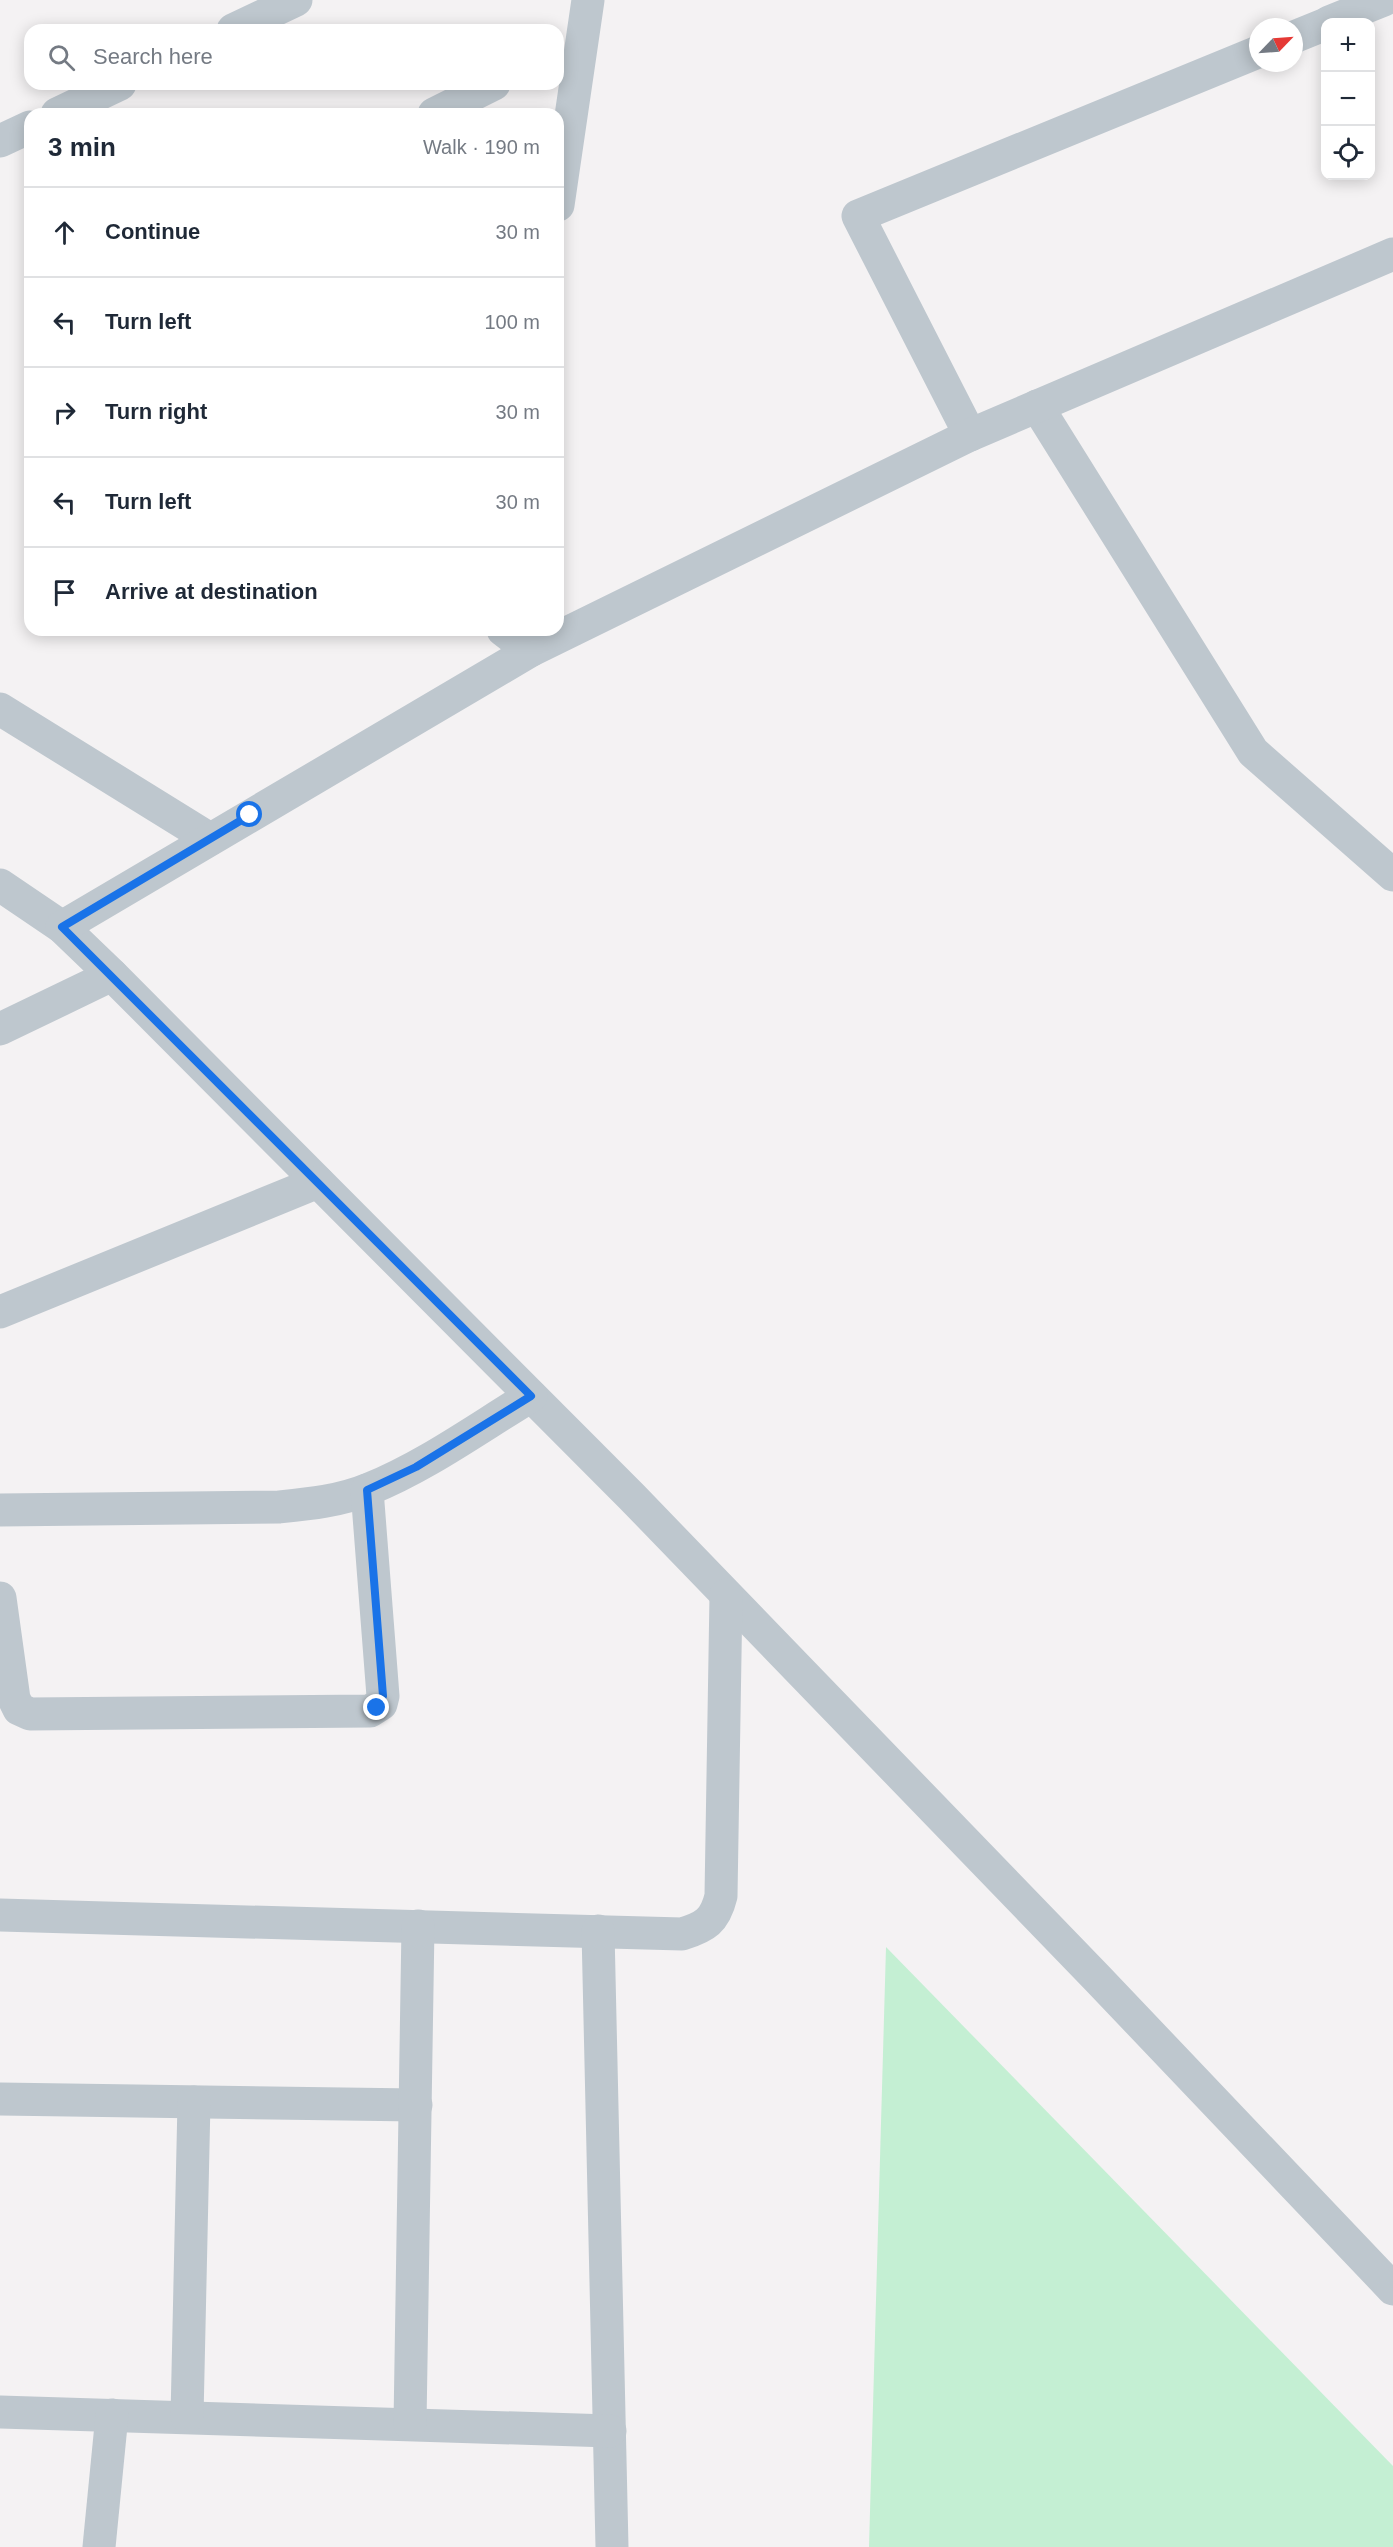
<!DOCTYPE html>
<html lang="en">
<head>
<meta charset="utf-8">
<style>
	:root { --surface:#fff; --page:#f6f6f7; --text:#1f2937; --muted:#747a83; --line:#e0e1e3 }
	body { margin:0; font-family:Helvetica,sans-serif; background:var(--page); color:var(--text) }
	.controls { position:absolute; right:18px; top:18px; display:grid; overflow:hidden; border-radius:12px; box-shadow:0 3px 15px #0003 }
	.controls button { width:54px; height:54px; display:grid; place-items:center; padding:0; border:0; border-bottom:2px solid var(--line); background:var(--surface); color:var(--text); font:30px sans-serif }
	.compass { position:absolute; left:1249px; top:18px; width:54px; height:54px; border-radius:50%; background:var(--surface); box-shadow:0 3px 15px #0003; rotate:65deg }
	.stop { position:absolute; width:18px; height:18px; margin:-14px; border:4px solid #1a73e8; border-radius:50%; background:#fff }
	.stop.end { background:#1a73e8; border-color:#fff; box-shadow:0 2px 6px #0008 }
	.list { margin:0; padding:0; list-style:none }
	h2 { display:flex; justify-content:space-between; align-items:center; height:78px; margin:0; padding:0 24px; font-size:26px }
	h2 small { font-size:20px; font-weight:400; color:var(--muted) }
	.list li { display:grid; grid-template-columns:39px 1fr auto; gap:18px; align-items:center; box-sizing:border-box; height:90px; padding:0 24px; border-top:2px solid var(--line) }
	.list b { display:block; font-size:22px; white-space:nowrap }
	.list em { font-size:20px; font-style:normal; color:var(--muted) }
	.icon { flex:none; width:33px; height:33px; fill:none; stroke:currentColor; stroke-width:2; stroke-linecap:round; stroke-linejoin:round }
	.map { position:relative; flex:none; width:1393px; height:2547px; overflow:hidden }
	.search { position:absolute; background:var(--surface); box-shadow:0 3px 15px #0003; left:24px; top:24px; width:540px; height:66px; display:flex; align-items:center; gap:15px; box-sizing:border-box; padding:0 21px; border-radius:18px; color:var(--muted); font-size:22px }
	.panel { position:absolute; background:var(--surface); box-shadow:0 3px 15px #0003; left:24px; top:108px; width:540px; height:528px; border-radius:18px }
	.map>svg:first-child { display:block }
</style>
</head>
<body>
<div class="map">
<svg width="1393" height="2547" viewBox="0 0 1393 2547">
	<rect width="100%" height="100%" fill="#f4f2f3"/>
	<!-- green -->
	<path fill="#c4efd3" d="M 886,1947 L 1393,2466 L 1393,2547 L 869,2547 Z"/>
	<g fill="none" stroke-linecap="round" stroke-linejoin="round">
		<!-- minor -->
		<g stroke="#bec7ce" stroke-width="33">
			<path d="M 1329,22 L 1384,0"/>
			<path d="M 233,30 L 296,0"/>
			<path d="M 1294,37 L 1326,24"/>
			<path d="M 57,114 L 120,84"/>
			<path d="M 434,114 L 494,84"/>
			<path d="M 0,141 L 30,127"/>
			<path d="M 558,205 L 588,0"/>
			<path d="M 1037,406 L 1253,752 L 1393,875"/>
			<path d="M 970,435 L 858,216 L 1258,52"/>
			<path d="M 503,630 L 530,651"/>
			<path d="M 0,709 L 210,839"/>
			<path d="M 0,885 L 62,927 L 112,975 L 632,1497 L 1097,1978 L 1393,2289"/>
			<path d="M 62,927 L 530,651 L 970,435 L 1393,254"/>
			<path d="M 0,1029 L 112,975"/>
			<path d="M 0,1312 L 318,1182"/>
			<path d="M 0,1510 L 279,1507 C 309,1504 340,1501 369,1489 C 426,1466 478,1428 531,1396"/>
			<path d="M 0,1598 L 14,1699 L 19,1709 L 30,1714 L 370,1711 L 381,1704 L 383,1696 L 367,1490"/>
			<path d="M 0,1915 L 682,1934 C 705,1927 715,1921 721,1896 L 726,1595"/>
			<path d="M 598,1931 L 612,2547"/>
			<path d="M 0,2099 L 416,2105"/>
			<path d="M 0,2412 L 610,2431"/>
			<path d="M 187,2417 L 194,2102"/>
			<path d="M 410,2424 L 418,1926"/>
			<path d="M 99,2547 L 112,2415"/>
		</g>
	</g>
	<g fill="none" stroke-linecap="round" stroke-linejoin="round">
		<!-- route -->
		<path stroke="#1a73e8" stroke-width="8" d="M 250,815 L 62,927 L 531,1396 L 416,1467 L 367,1490 L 383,1696 L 377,1708"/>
	</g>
</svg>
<div class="controls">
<button>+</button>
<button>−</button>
<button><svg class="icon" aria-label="locate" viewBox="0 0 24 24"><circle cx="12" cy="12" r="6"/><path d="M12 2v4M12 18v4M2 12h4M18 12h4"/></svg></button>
</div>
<svg class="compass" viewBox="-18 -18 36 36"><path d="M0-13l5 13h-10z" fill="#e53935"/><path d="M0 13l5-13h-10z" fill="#747a83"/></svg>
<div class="stop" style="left:250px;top:815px"></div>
<div class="stop end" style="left:377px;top:1708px"></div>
<div class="search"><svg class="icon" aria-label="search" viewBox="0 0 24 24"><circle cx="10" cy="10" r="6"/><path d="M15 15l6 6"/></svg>Search here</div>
<section class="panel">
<h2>3 min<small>Walk · 190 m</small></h2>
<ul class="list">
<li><svg class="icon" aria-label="ahead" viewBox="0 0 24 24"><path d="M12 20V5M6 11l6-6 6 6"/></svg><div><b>Continue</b></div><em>30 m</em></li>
<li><svg class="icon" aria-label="left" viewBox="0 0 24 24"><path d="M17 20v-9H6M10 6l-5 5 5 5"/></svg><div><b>Turn left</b></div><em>100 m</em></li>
<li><svg class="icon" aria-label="right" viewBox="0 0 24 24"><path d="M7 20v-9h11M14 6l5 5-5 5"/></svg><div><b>Turn right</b></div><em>30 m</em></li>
<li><svg class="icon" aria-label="left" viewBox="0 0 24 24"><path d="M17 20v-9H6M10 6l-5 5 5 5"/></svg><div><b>Turn left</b></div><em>30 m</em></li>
<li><svg class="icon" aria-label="arrive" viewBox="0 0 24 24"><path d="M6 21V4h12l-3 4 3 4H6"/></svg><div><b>Arrive at destination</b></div></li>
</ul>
</section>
</div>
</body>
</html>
